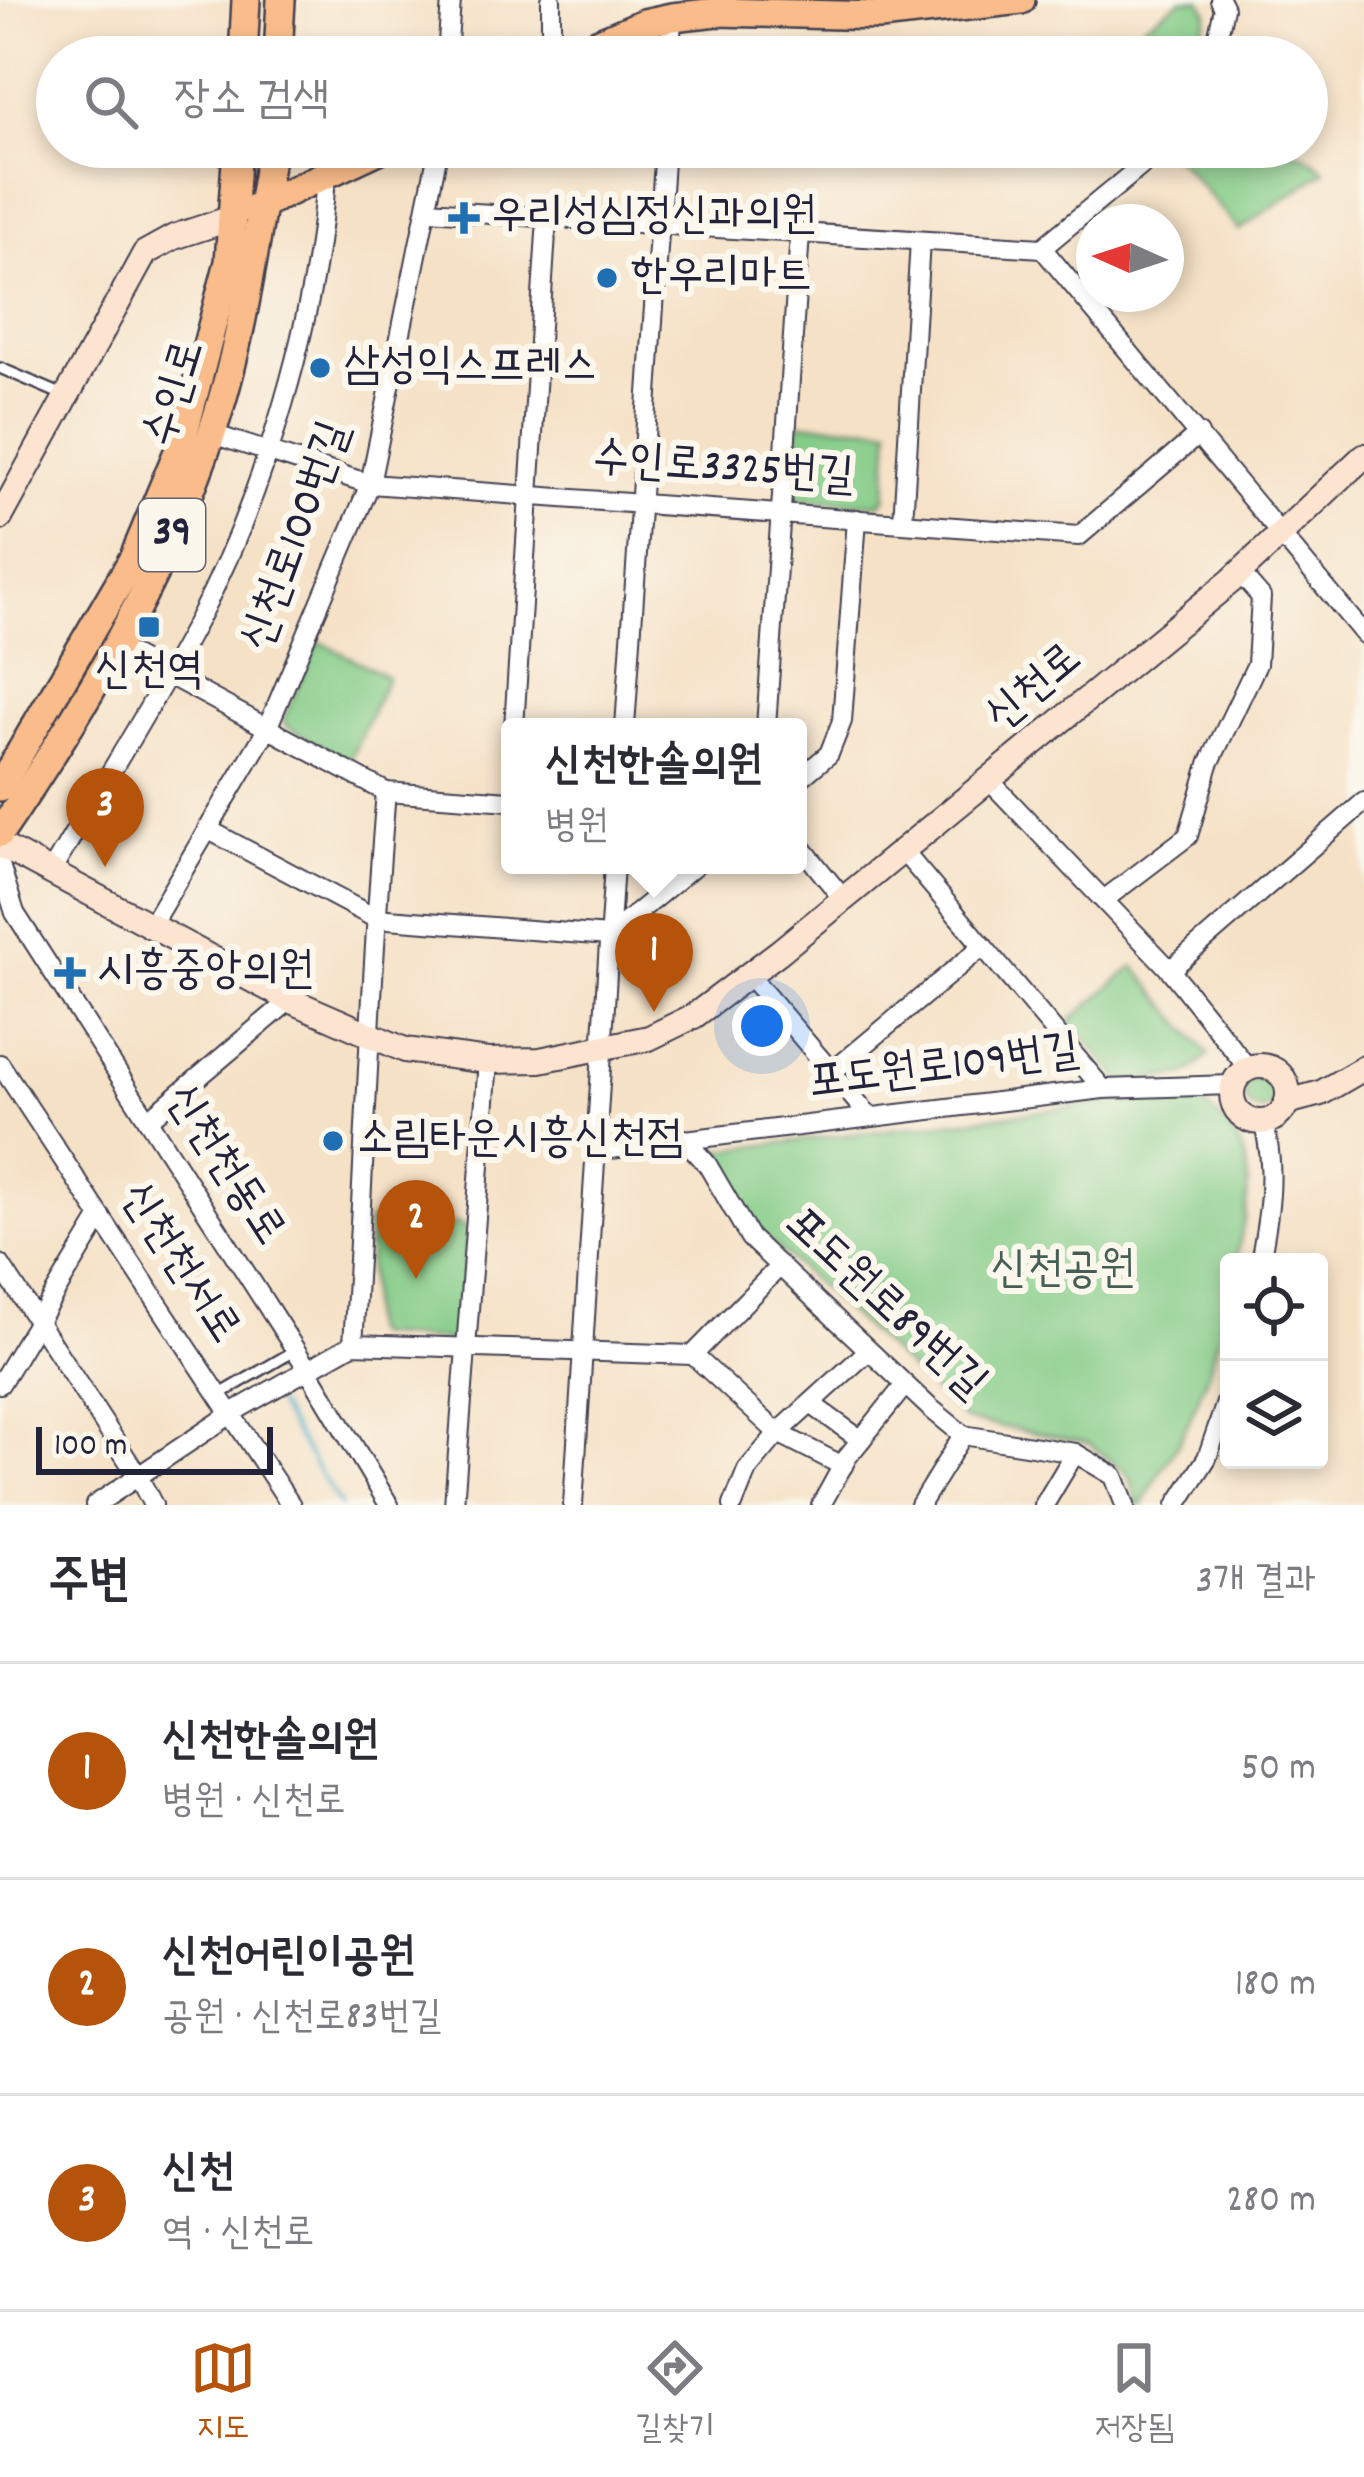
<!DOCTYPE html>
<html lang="ko">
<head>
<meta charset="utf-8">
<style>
	:root { --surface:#fff; --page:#f2f2f3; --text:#2b2b33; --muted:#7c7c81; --line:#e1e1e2; --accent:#b45309 }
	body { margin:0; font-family:Dekko,"Poor Story",sans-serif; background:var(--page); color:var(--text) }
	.controls { position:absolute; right:36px; bottom:36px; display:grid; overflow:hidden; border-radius:12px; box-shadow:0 6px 18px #0003 }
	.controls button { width:108px; height:108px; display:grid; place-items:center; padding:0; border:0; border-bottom:3px solid var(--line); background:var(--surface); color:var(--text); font:60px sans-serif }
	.compass { position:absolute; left:1076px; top:204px; width:108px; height:108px; border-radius:50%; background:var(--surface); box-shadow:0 6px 18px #0003; rotate:273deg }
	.scale { position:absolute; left:36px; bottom:30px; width:237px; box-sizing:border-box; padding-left:12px; border:6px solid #22223b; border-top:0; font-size:33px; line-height:42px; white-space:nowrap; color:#22223b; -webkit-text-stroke:9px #fbf7ec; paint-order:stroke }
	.you { position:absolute; left:762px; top:1026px; width:42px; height:42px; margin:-30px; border:9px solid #fff; border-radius:50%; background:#1a73e8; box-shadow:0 0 0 18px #1a73e833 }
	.badge { display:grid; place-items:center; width:78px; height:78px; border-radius:50%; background:var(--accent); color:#fff; font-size:39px; font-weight:700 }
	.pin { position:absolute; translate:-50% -99px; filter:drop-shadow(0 3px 6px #0008) }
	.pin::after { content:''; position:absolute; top:63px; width:42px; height:36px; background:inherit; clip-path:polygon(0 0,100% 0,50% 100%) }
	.popup { position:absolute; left:501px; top:718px; width:306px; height:156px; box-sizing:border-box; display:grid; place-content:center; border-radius:12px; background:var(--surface); filter:drop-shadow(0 3px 9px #0005); font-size:39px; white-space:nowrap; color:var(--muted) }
	.popup b { font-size:45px; color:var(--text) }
	.popup::after { content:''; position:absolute; left:50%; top:100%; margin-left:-24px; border:24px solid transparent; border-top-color:var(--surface) }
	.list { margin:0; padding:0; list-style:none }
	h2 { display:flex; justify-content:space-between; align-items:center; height:156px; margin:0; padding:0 48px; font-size:51px }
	h2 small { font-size:39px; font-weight:400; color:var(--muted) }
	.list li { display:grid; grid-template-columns:78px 1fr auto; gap:36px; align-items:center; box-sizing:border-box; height:216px; padding:0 48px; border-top:3px solid var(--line) }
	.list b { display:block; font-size:45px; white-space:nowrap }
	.list p { margin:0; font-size:39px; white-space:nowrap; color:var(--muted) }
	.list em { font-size:39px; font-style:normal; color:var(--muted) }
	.icon { flex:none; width:66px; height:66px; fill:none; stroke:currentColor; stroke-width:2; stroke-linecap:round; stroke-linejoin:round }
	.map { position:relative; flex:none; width:1364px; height:1505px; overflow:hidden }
	.search { position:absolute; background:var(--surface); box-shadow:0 6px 18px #0003; left:36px; right:36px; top:36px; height:132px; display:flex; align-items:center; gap:30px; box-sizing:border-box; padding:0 42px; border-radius:66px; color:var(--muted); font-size:45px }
	.sheet { height:804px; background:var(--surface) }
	nav { display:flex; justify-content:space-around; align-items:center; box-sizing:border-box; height:168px; border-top:3px solid var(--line); background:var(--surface); font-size:33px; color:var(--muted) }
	nav a { display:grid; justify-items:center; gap:6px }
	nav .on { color:var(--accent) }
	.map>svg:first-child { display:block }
</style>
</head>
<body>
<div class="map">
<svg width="1364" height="1505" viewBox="0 0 1364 1505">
	<rect width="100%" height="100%" fill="#fbf7ec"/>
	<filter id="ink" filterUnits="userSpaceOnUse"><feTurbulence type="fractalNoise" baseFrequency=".00833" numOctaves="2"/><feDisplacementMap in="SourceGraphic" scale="24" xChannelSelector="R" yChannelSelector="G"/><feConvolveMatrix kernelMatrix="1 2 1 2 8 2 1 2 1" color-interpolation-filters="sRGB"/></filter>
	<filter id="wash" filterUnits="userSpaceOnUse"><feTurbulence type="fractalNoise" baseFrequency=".004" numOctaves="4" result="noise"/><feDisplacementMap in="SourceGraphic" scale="48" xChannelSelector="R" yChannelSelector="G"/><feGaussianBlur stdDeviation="2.7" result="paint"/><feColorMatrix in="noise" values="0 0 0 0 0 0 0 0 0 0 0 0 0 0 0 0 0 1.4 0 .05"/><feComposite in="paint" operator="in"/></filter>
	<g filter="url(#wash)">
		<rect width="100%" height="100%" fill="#f5e1c6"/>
		<!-- green -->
		<g fill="#85cc88" stroke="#547762" stroke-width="3">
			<path d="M 1182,0 L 1201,0 L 1208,13 L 1196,57 L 1102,57 L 1100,54 Z"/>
			<path d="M 1176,147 C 1222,147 1293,133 1325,171 L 1239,230 L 1170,151 Z"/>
			<path d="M 797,423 L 890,428 L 886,498 L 880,504 L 798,500 L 794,493 Z"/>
			<path d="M 323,643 L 387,677 L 349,762 L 286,726 L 283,719 L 318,644 Z"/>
			<path d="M 1134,966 L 1209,1055 L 1186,1075 L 1122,1082 L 1070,1021 Z"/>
			<circle cx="1260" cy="1094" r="16"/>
			<path d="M 1186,1093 C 1264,1143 1252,1181 1236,1262 L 1229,1262 C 1229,1320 1206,1386 1181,1438 C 1169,1461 1152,1481 1143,1505 L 1138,1505 L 1129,1475 L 1088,1443 L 965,1420 L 763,1235 L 715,1151 Z"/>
			<path d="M 369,1220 L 460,1224 L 466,1229 L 462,1336 L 455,1341 L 372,1335 L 369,1329 Z"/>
		</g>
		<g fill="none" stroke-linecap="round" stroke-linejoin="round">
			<!-- stream -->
			<path stroke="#48aec7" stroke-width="4.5" d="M 277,1405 L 340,1505"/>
		</g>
	</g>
	<g filter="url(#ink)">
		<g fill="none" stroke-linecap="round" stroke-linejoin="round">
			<!-- lane casing -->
			<g stroke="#423f50" stroke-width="14">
				<g id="lane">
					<path d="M 0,368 L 63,395"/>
					<path d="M 217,1396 L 296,1350"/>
				</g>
			</g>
			<!-- street casing -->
			<g stroke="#423f50" stroke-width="22">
				<g id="street">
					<path d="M 551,0 L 551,57"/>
					<path d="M 447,57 L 451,0"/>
					<path d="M 670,57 L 672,17"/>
					<path d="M 1213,57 L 1224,8 L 1220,0"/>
					<path d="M 427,210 L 1042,248 L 1364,634"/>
					<path d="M 1042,248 L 1164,147"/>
					<path d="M 212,434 L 370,484 L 1079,536 L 1199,434"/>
					<path d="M 903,522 L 920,241"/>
					<path d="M 115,646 L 386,792 L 510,801"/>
					<path d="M 514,727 L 547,218"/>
					<path d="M 625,727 L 665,147"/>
					<path d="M 766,727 L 800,234"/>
					<path d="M 798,780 L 829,754 L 842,721 L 857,519"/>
					<path d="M 990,781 L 1170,970 L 1248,1068"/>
					<path d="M 207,829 L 375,918 L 609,936 L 695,865"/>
					<path d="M 798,843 L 844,900"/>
					<path d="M 903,851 L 1103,1089"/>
					<path d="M 0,865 L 15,913 L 307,1368 L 389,1505"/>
					<path d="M 51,872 C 100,788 153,706 198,620 C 263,498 318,312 326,175"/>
					<path d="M 1105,899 L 1188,836 L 1209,764 L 1257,664 L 1261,597 L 1240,573"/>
					<path d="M 151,925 L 266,731 L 370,484 L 439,147"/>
					<path d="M 1170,970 L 1364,802"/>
					<path d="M 749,975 L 869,1116"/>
					<path d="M 0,1064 L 291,1505"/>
					<path d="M 832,1072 L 983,946"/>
					<path d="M 148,1120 L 290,1000"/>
					<path d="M 684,1139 L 707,1164 L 750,1238 L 929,1407 L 963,1435 L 1075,1453 L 1114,1476 L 1125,1505"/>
					<path d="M 594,1151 L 1103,1089 L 1232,1085"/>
					<path d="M 1260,1262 C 1269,1215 1277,1168 1263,1122"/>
					<path d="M 0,1264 L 138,1476 L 153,1505"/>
					<path d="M 353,1344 C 365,1160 370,976 386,792"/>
					<path d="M 693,1355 L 778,1433 L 843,1466"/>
					<path d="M 0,1384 L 101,1217"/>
					<path d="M 811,1404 L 861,1440"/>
					<path d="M 95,1505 L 240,1408 L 353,1344 L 693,1355 L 778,1268"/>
					<path d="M 454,1505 L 488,1061"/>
					<path d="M 573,1505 L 614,865"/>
					<path d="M 733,1505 L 747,1470 L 778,1433 L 868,1351"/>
					<path d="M 821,1505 L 848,1456 L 905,1385"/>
					<path d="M 920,1505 L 963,1435"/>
					<path d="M 1044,1505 L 1075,1453"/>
					<path d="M 1177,1505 L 1207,1458 L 1229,1394"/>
				</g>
			</g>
			<!-- secondary casing -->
			<g stroke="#423f50" stroke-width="28">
				<g id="secondary">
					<path d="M 0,518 L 145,253 L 174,237 L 232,218"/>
					<path d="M 0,845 L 290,1000 L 405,1050 L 488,1061 L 540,1060 L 649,1038 L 694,1016 L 779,952 L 1231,581 L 1364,456"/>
					<circle cx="1260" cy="1094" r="28"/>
					<path d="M 1287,1102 L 1321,1093 L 1364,1068"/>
				</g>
			</g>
			<!-- primary casing -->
			<g stroke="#423f50" stroke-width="32">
				<g id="primary">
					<path d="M 243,57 L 246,0"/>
					<path d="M 278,57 L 281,0"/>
					<path d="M 564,57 L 644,23 L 672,17 L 718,12 L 880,16 L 1021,0"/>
					<path d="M 252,209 L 385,147"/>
					<path d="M 0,787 L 134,557 L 180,447 L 229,262 L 237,147"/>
					<path d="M 0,833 C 84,709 163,577 211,435 C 243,342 255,244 272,147"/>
				</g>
			</g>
			<!-- lane -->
			<use href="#lane" stroke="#fff" stroke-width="9"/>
			<!-- street -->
			<use href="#street" stroke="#fff" stroke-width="18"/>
			<!-- secondary -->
			<use href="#secondary" stroke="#fde4d0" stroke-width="24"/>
			<!-- primary -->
			<use href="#primary" stroke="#f9bc8a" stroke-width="27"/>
		</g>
	</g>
	<!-- markers -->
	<g fill="#1f6fb2" stroke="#fbf7ec" stroke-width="4.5">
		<path d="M458 200h12v12h12v12h-12v12h-12v-12h-12v-12h12z"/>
		<circle cx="607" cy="278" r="12"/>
		<circle cx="320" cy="368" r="12"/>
		<rect x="137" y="615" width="24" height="24" rx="6"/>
		<path d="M64 955h12v12h12v12h-12v12h-12v-12h-12v-12h12z"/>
		<circle cx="333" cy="1141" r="12"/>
	</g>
	<g text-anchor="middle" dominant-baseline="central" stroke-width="12" stroke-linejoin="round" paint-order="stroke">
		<!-- shield labels -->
		<rect fill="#fbf7ec" stroke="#636270" stroke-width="3" x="139" y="499" width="66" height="72" rx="9"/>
		<g font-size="42" font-weight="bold" fill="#22223b">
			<text x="172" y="535">39</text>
		</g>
		<!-- poi labels -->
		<g font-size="45" fill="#22223b" stroke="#fbf7ec" text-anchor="start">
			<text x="491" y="218">우리성심정신과의원</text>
			<text x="631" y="278">한우리마트</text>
			<text x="344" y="368">삼성익스프레스</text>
			<text x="149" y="673" text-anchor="middle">신천역</text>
			<text x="97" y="973">시흥중앙의원</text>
			<text x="357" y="1141">소림타운시흥신천점</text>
		</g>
		<!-- street labels -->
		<g font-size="45" fill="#22223b" stroke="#fbf7ec">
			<text transform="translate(177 394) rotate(-73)">수인로</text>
			<text transform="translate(723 470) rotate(4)">수인로3325번길</text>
			<text transform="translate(298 537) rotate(-70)">신천로100번길</text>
			<text transform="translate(1035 689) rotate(-40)">신천로</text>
			<text transform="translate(944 1069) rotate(-7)">포도원로109번길</text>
			<text transform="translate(223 1166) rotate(57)">신천천동로</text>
			<text transform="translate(178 1264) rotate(57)">신천천서로</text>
			<text transform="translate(884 1305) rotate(43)">포도원로89번길</text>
		</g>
		<!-- park labels -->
		<g font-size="45" fill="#455e56" stroke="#fbf7ec">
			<text x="1063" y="1272">신천공원</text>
		</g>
	</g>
</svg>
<div class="controls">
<button><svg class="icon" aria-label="locate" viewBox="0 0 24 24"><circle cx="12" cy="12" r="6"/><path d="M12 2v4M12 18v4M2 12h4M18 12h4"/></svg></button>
<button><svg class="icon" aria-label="layers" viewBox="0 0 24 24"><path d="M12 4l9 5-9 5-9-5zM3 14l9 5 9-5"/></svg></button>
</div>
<svg class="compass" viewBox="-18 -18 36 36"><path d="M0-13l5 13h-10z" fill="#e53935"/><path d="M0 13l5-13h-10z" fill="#7c7c81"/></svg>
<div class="scale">100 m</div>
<div class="you"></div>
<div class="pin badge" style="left:654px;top:1012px">1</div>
<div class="popup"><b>신천한솔의원</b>병원</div>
<div class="pin badge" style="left:416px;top:1279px">2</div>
<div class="pin badge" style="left:105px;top:867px">3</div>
<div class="search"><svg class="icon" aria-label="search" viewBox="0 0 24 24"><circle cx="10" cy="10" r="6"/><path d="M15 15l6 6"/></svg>장소 검색</div>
</div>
<section class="sheet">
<h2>주변<small>3개 결과</small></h2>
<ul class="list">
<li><span class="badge">1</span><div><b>신천한솔의원</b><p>병원 · 신천로</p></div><em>50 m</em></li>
<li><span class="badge">2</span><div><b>신천어린이공원</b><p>공원 · 신천로83번길</p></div><em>180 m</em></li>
<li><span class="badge">3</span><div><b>신천</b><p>역 · 신천로</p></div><em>280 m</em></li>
</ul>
</section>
<nav>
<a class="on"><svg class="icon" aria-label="map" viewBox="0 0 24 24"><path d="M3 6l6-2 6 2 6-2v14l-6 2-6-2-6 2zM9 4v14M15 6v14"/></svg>지도</a>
<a><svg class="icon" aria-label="directions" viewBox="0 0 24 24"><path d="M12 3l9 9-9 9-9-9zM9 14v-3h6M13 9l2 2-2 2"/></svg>길찾기</a>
<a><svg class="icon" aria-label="saved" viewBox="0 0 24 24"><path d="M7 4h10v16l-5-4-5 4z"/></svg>저장됨</a>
</nav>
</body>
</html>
